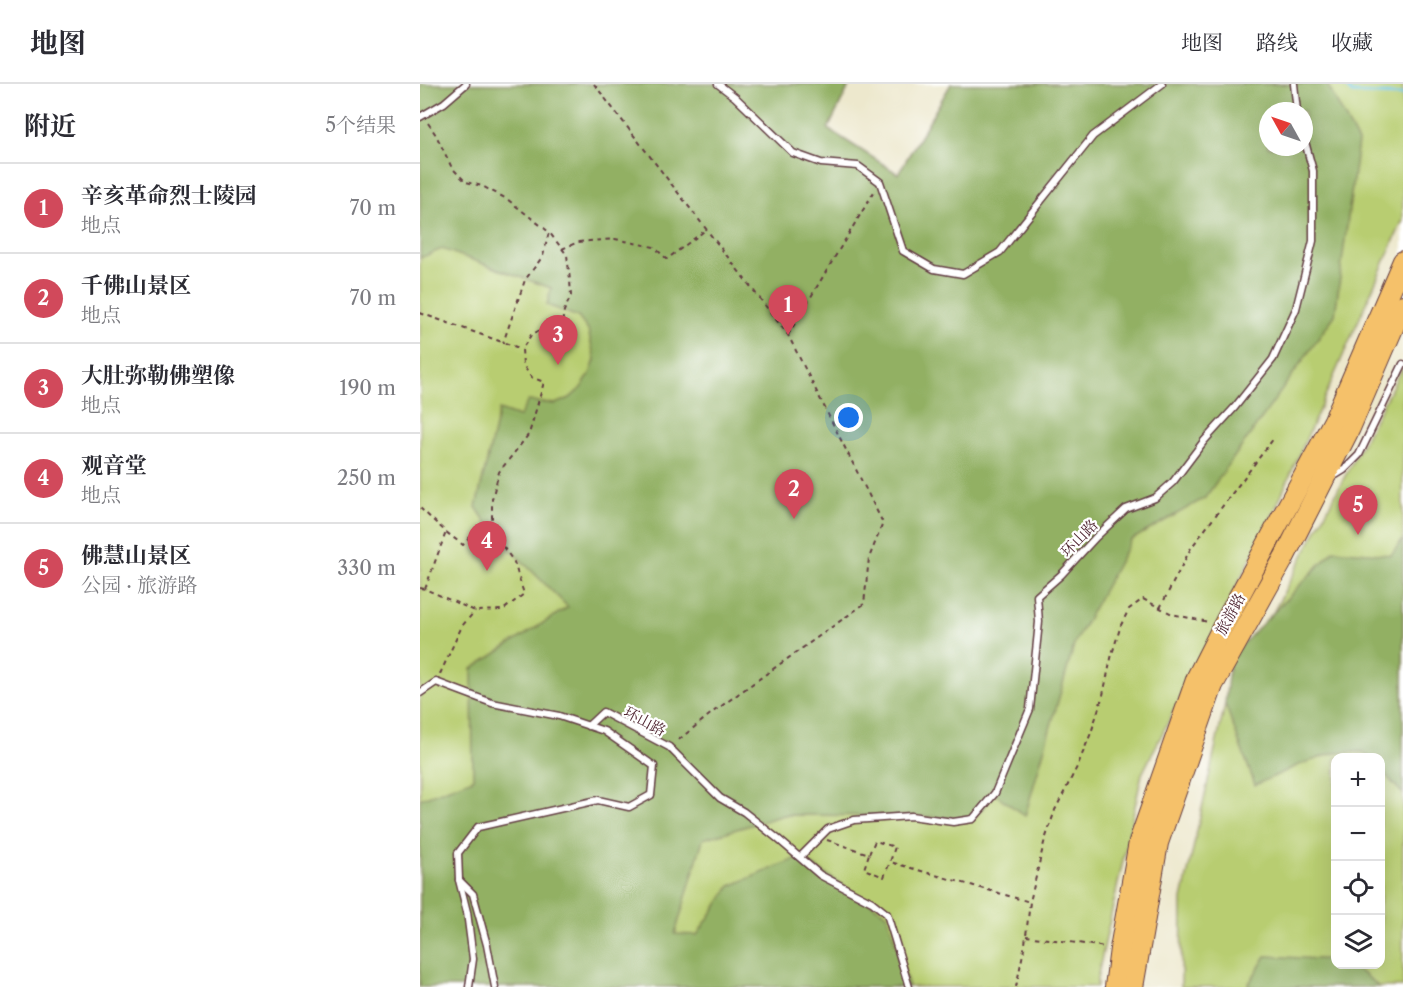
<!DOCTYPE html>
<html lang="zh">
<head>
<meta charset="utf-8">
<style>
	:root { --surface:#fff; --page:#f7f7f7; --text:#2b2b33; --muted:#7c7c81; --line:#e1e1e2; --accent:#d1495b }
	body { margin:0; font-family:"Libre Caslon Text","Noto Serif SC",serif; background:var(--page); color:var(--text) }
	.controls { position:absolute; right:18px; bottom:18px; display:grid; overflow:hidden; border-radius:12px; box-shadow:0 6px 24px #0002 }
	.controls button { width:54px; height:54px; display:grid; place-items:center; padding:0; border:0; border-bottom:2px solid var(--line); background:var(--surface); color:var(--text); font:30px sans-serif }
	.compass { position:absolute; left:839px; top:18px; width:54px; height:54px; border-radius:50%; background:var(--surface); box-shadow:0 6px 24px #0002; rotate:310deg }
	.you { position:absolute; left:429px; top:334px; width:21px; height:21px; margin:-15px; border:4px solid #fff; border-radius:50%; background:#1a73e8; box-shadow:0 0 0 9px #1a73e833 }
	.badge { display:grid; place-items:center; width:39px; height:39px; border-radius:50%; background:var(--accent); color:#fff; font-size:20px; font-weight:700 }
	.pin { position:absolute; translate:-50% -50px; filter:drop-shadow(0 2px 3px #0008) }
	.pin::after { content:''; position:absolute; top:32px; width:21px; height:18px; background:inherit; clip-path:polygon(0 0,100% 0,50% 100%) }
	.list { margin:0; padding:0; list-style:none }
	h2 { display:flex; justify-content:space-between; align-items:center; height:78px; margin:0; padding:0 24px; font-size:26px }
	h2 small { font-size:20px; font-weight:400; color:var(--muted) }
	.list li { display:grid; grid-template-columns:39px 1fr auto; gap:18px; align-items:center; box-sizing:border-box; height:90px; padding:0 24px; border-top:2px solid var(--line) }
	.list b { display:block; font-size:22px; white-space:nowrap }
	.list p { margin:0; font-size:20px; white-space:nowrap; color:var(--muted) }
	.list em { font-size:20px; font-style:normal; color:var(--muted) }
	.icon { flex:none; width:33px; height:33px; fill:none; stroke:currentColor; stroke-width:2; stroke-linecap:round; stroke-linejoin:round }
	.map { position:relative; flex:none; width:983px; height:903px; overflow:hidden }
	header { display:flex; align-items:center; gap:36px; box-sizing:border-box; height:84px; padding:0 30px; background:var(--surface); border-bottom:2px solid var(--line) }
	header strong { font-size:28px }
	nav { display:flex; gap:33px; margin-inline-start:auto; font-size:21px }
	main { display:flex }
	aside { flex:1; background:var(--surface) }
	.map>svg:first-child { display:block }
</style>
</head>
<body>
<header>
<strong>地图</strong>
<nav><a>地图</a><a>路线</a><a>收藏</a></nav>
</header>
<main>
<aside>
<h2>附近<small>5个结果</small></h2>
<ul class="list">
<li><span class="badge">1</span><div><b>辛亥革命烈士陵园</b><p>地点</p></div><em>70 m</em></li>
<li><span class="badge">2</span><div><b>千佛山景区</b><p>地点</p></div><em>70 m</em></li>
<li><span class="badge">3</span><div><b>大肚弥勒佛塑像</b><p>地点</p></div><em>190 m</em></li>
<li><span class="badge">4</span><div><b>观音堂</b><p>地点</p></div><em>250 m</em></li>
<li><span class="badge">5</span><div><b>佛慧山景区</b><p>公园 · 旅游路</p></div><em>330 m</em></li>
</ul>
</aside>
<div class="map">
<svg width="983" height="903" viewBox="0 0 983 903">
	<rect width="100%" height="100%" fill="#fff"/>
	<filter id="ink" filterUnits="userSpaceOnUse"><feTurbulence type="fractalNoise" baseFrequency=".0167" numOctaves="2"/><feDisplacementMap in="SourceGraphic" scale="12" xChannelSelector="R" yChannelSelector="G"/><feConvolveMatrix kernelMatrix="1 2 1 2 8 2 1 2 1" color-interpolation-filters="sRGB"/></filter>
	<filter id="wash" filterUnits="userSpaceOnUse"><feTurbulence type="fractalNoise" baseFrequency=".008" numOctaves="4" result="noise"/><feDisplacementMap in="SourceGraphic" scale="24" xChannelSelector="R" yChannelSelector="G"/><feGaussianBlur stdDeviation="1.35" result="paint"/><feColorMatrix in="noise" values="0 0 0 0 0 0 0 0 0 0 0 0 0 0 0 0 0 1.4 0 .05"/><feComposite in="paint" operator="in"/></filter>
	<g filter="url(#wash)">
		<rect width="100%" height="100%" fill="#ede8cd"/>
		<!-- green -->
		<g fill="#b8cd71" stroke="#81764e" stroke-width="1.5" fill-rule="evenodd">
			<path d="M 0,0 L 430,0 L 408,45 L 478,90 L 531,0 L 983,0 L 983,136 L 853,430 L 722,690 L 677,895 L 677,903 L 0,903 ZM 848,27 L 884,27 L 884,63 L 848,63 Z"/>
			<path d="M 983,282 L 983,903 L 761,903 L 762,815 L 805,620 ZM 916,674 L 960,674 L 960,880 L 916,880 Z"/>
		</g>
		<!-- forest -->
		<g fill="#92b063" stroke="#6e6847" stroke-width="1.5" fill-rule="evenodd">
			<path d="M 0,0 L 430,0 L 408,45 L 478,90 L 531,0 L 907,0 L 938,58 L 915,231 L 785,414 L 711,456 L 655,558 L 605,732 L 575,710 L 553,735 L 491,732 L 364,731 L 283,755 L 255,850 L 277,851 L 310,802 L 380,773 L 467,830 L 489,903 L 0,903 L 0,715 L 53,695 L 52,585 L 148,523 L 72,447 L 56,423 L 79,326 L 99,333 L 108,317 L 135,320 L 150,314 L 161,304 L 170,290 L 175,276 L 168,246 L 158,233 L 127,221 L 131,204 L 22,165 L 0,174 ZM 848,27 L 884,27 L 884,63 L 848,63 Z"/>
			<path d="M 983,455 L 983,710 L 961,686 L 960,674 L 949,673 L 943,668 L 914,669 L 879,681 L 835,701 L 805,620 L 810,573 L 914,466 L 971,471 Z"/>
			<path d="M 846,872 L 915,876 L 916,880 C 933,880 947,892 959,903 L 829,903 L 828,901 Z"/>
		</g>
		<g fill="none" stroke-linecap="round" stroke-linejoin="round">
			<!-- stream -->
			<path stroke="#65c5e3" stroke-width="3" d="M 924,0 L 932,9 L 983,11"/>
		</g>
	</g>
	<g filter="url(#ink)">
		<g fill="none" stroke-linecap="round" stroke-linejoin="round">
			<!-- service casing -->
			<g stroke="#623d43" stroke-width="9">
				<g id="service">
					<path d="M 298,0 L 315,13 L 373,69 L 401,79 L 438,82 L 460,98 L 483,167 L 514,185 L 543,190 L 580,168 L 673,52 L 742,0"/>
					<path d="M 874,0 L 877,27"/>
					<path d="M 0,33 L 24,19 L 46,0"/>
					<path d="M 911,394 L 924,386 L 939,371 L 983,280"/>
					<path d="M 0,609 L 16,598 L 72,619 L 139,632 L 184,647 L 234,682 L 231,711 L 209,723 L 178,716 L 58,743 L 38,769 L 39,796 L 47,828 L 53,875 L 49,903"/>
					<path d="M 168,642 L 183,628 L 249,663 L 300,714 L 324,728 L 358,755 L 400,791 L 452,818 L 467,830 L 489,903"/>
					<path d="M 380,773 L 408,745 L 434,736 L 491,732 L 533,738 L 553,735 L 575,709 L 610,625 L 619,538 L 617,512 L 641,491 L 676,453 L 706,425 L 735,414 L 753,398 L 784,357 L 815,323 L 853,275 L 876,225 L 893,157 L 893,87 L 884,54"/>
					<path d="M 39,796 L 53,810 L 67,861 L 75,903"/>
				</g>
			</g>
			<!-- primary casing -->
			<g stroke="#623d43" stroke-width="22">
				<g id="primary">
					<path d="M 695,903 L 700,865 L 719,758 L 777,593 L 803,542 L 914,336 L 983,177"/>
					<path d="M 713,903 L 738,759 L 793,601 L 864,474 L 930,344 L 983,221"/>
				</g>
			</g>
			<!-- path -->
			<g stroke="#623d43" stroke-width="2" stroke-dasharray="4.5 4.5" stroke-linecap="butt">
				<path d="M 174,0 L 368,251 L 463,439 L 449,474 L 444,520 L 293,628 L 256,658"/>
				<path d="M 8,39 L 16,51 L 32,84 L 46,98 L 62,102 L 87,115 L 129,148 L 123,172 L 105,196 L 83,259"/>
				<path d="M 142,165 L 158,158 L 195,155 L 234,163 L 247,175 L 287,145"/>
				<path d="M 0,229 L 102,265"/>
				<path d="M 368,251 L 455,106"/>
				<path d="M 0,424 L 26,448 L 43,461 L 58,444 L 72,447"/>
				<path d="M 0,504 L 5,505 L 55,527 L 83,526 L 104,510 L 94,478 L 72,447 L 72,415 L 79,388 L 109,350 L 124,298 L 111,293 L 103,281 L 102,265 L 111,251 L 126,243 L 141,246 L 144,227 L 151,212 L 150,196 L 147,171 L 129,148"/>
				<path d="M 5,505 L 26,448"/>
				<path d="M 740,524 L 771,464 L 854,354"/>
				<path d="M 20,590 L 42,542 L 55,527"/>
				<path d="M 407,756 L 449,770 L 444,785 L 464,793 L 470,778"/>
				<path d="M 449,770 L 455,757 L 475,763 L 470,778 L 610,818"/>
				<path d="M 606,852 L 686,863"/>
				<path d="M 596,903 L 605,860 L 610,818 L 624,759 L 635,726 L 657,683 L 671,649 L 683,611 L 692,570 L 701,541 L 709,525 L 723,515 L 752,530 L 788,538"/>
			</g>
			<!-- service -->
			<use href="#service" stroke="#fff" stroke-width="6"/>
			<!-- primary -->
			<use href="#primary" stroke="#f5c16b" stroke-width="20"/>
		</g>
	</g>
	<g text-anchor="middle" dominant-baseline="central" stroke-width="4.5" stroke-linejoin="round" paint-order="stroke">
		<!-- street labels -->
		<g font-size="15" fill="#4a1f2b" stroke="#fff">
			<text transform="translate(659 454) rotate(-46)">环山路</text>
			<text transform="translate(810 530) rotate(-62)">旅游路</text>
			<text transform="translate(225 637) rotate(28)">环山路</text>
		</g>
	</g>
</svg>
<div class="controls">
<button>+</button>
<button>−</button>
<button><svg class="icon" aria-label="locate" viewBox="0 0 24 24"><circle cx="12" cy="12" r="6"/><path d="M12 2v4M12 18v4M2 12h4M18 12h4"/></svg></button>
<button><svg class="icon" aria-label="layers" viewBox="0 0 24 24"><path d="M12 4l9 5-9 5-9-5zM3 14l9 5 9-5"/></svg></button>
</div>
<svg class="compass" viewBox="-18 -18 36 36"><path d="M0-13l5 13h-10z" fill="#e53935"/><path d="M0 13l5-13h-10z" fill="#7c7c81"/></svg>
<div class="you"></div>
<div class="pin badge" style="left:368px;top:251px">1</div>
<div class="pin badge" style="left:374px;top:435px">2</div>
<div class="pin badge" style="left:138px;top:281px">3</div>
<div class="pin badge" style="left:67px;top:487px">4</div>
<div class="pin badge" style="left:938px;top:451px">5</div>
</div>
</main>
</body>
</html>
